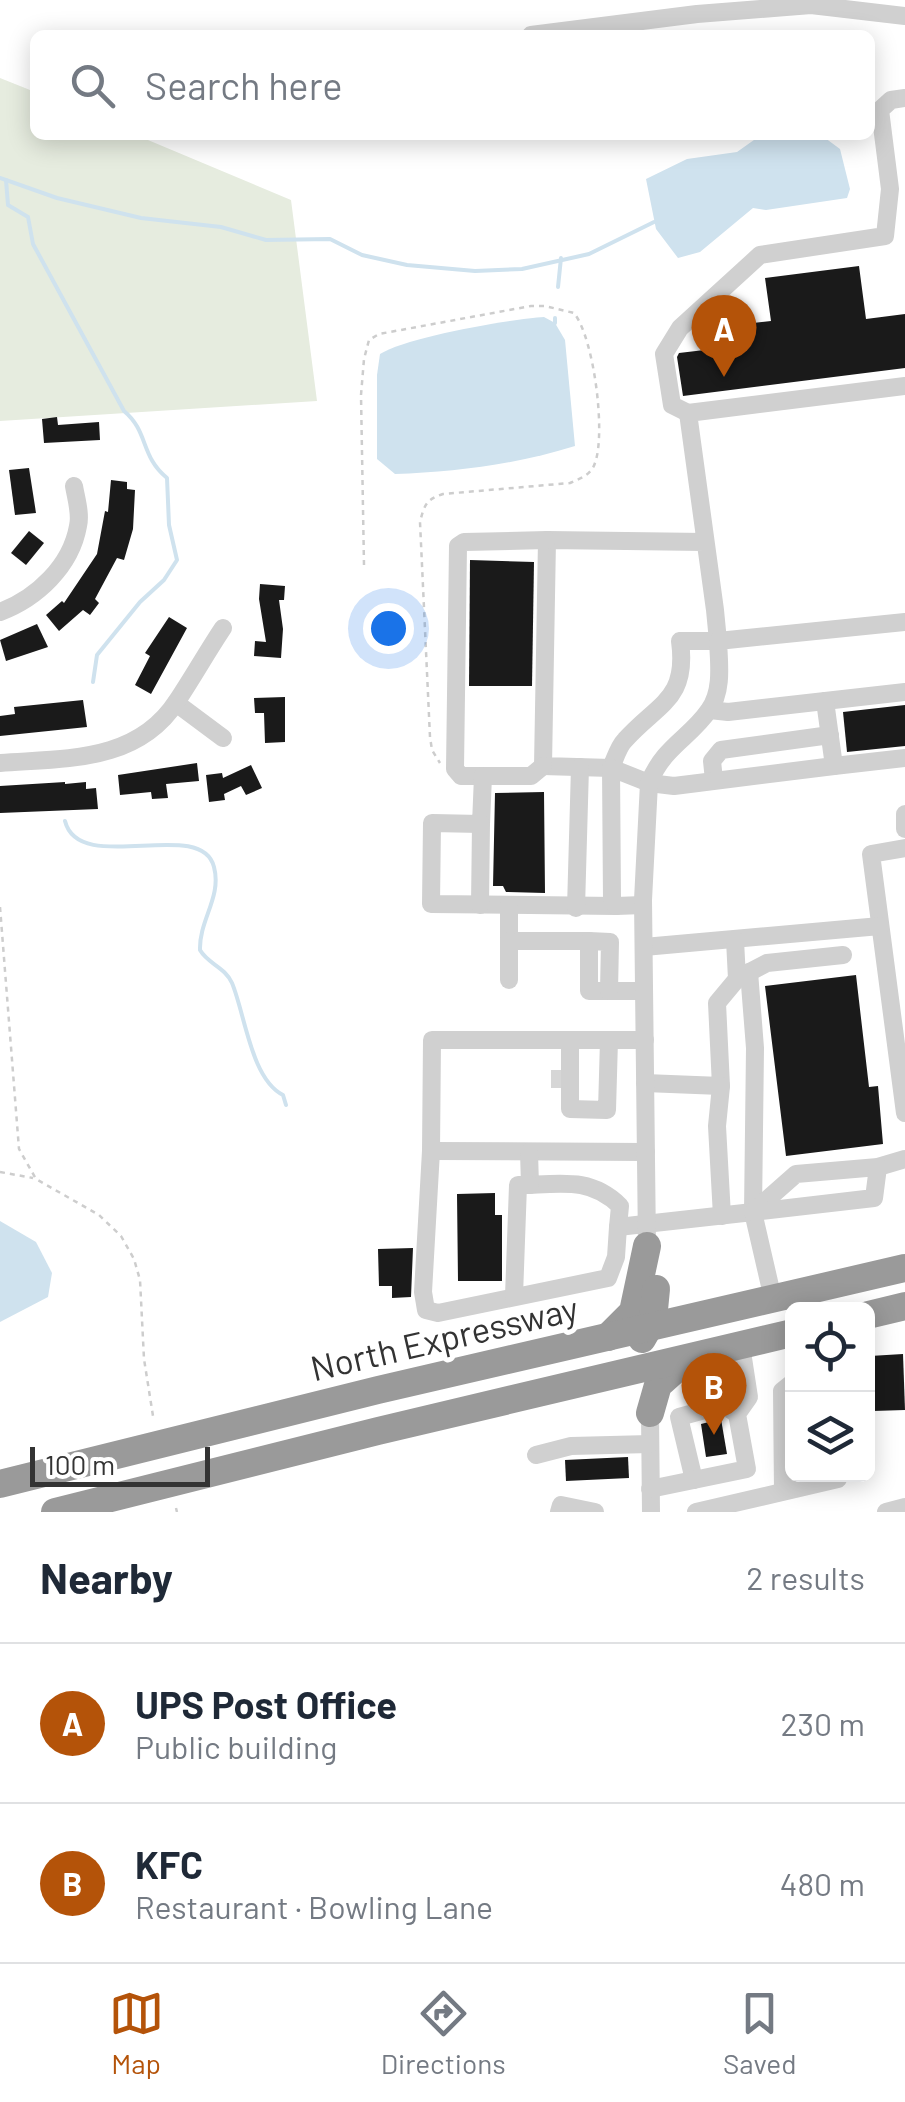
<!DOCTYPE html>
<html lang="en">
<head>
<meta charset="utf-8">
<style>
	:root { --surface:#fff; --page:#f6f6f7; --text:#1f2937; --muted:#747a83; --line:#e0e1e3; --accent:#b45309 }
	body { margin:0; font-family:Barlow,sans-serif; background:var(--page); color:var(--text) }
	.controls { position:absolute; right:30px; bottom:30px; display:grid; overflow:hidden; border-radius:15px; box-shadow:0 5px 25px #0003 }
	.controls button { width:90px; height:90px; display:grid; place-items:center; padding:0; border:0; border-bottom:2px solid var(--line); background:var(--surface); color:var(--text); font:50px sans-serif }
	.scale { position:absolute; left:30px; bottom:25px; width:180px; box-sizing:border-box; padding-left:10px; border:5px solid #333; border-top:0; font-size:28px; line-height:35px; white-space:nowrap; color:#333; -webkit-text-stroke:8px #fff; paint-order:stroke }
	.you { position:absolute; left:388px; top:628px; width:35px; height:35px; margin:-25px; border:8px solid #fff; border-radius:50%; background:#1a73e8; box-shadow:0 0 0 15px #1a73e833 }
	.badge { display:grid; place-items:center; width:65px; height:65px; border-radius:50%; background:var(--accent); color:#fff; font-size:32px; font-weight:700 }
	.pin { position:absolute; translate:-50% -82px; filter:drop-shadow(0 2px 5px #0008) }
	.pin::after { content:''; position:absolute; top:52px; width:35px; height:30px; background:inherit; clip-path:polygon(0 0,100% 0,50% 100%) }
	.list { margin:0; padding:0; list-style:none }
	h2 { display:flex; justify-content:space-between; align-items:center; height:130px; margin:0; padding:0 40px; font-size:42px }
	h2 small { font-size:32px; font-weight:400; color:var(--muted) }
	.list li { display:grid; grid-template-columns:65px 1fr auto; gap:30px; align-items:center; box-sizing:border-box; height:160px; padding:0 40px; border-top:2px solid var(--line) }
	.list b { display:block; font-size:38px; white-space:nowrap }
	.list p { margin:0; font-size:32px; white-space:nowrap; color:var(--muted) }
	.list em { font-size:32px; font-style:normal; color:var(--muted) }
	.icon { flex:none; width:55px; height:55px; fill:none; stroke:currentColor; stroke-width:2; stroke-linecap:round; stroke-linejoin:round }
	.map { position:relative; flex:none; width:905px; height:1512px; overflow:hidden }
	.search { position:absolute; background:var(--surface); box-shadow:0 5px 25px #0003; left:30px; right:30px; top:30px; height:110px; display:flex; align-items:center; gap:25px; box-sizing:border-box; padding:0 35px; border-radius:15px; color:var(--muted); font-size:38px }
	.sheet { height:450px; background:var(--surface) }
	nav { display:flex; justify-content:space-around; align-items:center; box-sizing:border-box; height:140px; border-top:2px solid var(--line); background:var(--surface); font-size:28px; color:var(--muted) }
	nav a { display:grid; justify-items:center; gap:5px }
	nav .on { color:var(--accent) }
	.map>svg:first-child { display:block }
</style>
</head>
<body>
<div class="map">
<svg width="905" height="1512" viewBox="0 0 905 1512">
	<rect width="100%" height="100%" fill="#fff"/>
	<!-- green -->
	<path fill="#e6ecdf" d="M 0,78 L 35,92 L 35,135 L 136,135 L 291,200 L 317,401 L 0,421 Z"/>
	<!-- water -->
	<g fill="#cfe2ee">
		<path d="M 761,135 L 821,135 L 840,149 L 850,189 L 847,198 L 766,210 L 753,208 L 700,252 L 678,258 L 656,229 L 646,179 L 687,159 L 737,152 Z"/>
		<path d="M 544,317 L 555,323 L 565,340 L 575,446 C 518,464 455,472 395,474 L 377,459 L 377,375 L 380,354 C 406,337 510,319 544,317 Z"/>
		<path d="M 0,1221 L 36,1242 L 52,1273 L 48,1297 L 0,1322 Z"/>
	</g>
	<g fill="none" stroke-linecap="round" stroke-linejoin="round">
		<!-- stream -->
		<g stroke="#cfe2ee" stroke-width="4">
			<path d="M 0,178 L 57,198 L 141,218 L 221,227 L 266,240 L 330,239 L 362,255 L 407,265 L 475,271 L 522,269 L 589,254 L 654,222"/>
			<path d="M 6,180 L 8,205 L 28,217 L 33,244 L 124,411 C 149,432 140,456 167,478 L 169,525 L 177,560 L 164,580 L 140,602 L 97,655 L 93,682"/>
			<path d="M 558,287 L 561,258"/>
			<path d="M 555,323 L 555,318"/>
			<path d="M 65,821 C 79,877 201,816 214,867 C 222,897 199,920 200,950 C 208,964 225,967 232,983 C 245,1014 251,1079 283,1095 L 286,1105"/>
		</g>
	</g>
	<!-- building -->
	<g fill="#1a1a1a">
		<path d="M 859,266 L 866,319 L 905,314 L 905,368 L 683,396 L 677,357 L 679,353 L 730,347 L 727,326 L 771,321 L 765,278 Z"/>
		<path d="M 57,417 L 58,425 L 99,422 L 100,440 L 44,443 L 42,419 Z"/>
		<path d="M 29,468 L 36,513 L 15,515 L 9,470 Z"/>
		<path d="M 111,480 L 127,482 L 127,489 L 135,490 L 133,529 L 124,560 L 117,558 L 95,599 L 99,603 L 90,615 L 83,610 L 59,631 L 46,615 L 62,601 L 64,603 L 97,554 L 105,511 L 108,512 Z"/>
		<path d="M 29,531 L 44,543 L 26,565 L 11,553 Z"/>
		<path d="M 470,560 L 534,562 L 532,686 L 469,686 Z"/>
		<path d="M 260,584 L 285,586 L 284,600 L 279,600 L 283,629 L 281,658 L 254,656 L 255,641 L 266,642 L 259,599 Z"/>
		<path d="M 169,617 L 187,628 L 151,694 L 135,685 L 150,656 L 145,653 Z"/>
		<path d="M 37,624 L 48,647 L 6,661 L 0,640 Z"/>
		<path d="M 285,697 L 285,742 L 265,743 L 264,713 L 255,713 L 254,698 Z"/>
		<path d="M 83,700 L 87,727 L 0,736 L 0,716 L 15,714 L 14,707 Z"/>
		<path d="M 905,705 L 905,746 L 847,752 L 843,712 Z"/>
		<path d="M 197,763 L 199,781 L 166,784 L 168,798 L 152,799 L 151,792 L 120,795 L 118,775 Z"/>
		<path d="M 251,765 L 262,788 L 246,795 L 241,786 L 224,794 L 225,800 L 209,802 L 206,775 L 222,773 L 223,778 Z"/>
		<path d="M 65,782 L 65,784 L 86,782 L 86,789 L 96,788 L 98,809 L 0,813 L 0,786 Z"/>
		<path d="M 544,792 L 545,893 L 506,892 L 503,886 L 493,886 L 495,793 Z"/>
		<path d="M 856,975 L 869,1087 L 878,1086 L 883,1144 L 786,1156 L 765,986 Z"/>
		<path d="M 495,1193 L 495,1215 L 502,1215 L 502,1281 L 458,1281 L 457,1194 Z"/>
		<path d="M 413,1248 L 411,1297 L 392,1298 L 392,1286 L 379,1286 L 378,1249 Z"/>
		<path d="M 903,1354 L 905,1410 L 873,1411 L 870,1356 Z"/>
		<path d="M 721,1419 L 727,1454 L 706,1457 L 701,1424 Z"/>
		<path d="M 628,1457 L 629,1478 L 566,1481 L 565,1460 Z"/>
	</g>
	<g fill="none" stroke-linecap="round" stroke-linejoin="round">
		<!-- minor-tunnel -->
		<path stroke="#d6d6d6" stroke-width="18" stroke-dasharray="18 9" stroke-linecap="butt" d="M 560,1070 L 560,1088"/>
		<!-- path -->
		<g stroke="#cdcdcd" stroke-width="2.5" stroke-dasharray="5 5" stroke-linecap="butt">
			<path d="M 364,565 L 361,395 L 364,359 L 369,340 L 379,334 L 531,306 L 545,306 L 574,313 C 594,338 606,433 595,463 C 591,475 581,478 570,483 L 443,494 C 426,499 424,506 420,522 L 430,737 L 432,750 L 440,763"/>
			<path d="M 0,907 L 19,1149 L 36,1179 L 99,1215 L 121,1236 L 134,1259 L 140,1280 L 144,1359 L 153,1416"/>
			<path d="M 0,1172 L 33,1178"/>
			<path d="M 176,1508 L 177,1512"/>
		</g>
		<!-- minor -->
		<g stroke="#d0d0d0" stroke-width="18">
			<path d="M 531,35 L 697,14 L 811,5 L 905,16"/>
			<path d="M 688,413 L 672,405 L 664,354 L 680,328 L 760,255 L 885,236 L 890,189 L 880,110 L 891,100 L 905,98"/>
			<path d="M 705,542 L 547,540 L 543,766 L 611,768 C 615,759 618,747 625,740 C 658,703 688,700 680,641 L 718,641 L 715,610 L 688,413 L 905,386"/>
			<path d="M 0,612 C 37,598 71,566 78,526 C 81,514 76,498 74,486"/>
			<path d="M 176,703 L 223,738"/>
			<path d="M 710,710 L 728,712 L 905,692"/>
			<path d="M 0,763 C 65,758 137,763 177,701 C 193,677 207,652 223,628"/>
			<path d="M 543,766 L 531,776 L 461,776 L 455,769 L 458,546 L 464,542 L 547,540"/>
			<path d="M 834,766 L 905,758"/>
			<path d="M 483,776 L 481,824 L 432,823 L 431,904 L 616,906"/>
			<path d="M 714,780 L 712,761 L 721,750 L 830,735"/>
			<path d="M 905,814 L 905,829"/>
			<path d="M 905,848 L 871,854 L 905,1113"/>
			<path d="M 480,905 L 481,824"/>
			<path d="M 643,905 L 616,906 L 612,901 L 611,768 L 649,783 L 674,786 L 834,766 L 825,701"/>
			<path d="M 509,906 L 509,941 L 589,941 L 589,991 L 644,991"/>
			<path d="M 576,908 L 580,767"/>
			<path d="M 589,941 L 610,942 L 609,991"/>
			<path d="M 644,947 L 880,926"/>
			<path d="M 749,972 L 755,1048 L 753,1212"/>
			<path d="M 742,976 L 767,963 L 843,955"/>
			<path d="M 509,980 L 509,941"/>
			<path d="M 570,1040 L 570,1109 L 607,1110 L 609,1040"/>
			<path d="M 645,1083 L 721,1086 L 717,1003 L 737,979 L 735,940"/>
			<path d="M 721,1086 L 717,1126 L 722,1216"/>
			<path d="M 431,1151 L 646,1152"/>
			<path d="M 529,1152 L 530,1185 C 565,1183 593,1179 620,1206 L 618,1227 L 753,1212 L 773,1299"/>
			<path d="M 753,1212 L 796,1174 L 878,1167 L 905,1159"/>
			<path d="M 753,1212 L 874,1198 L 878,1167"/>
			<path d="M 618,1227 L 616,1257 L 608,1278 L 438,1313 L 426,1310 L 423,1292 L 431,1151 L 432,1040 L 645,1040"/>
			<path d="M 647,1246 L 643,900 L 649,783 C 664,746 690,738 709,710 C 723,691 719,663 718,641 L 905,622"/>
			<path d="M 514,1296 L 518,1185 L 530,1185"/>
			<path d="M 650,1413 L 651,1512"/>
			<path d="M 536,1455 L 571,1446 L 650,1444"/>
			<path d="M 694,1480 L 679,1417 L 723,1405 L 737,1414"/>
			<path d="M 650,1489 L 747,1469 L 737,1414 L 749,1397 L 741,1345"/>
			<path d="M 783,1491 L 782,1391 L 792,1383"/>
			<path d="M 559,1512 L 561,1505 L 595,1512"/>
			<path d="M 696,1512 L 838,1479 L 838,1474"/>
			<path d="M 886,1512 L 905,1507"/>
		</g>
		<!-- highway -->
		<g stroke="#9a9a9a" stroke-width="28">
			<path d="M 868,1315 L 905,1306"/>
			<path d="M 608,1337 L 633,1312 L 647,1246"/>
			<path d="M 642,1339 L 653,1320 L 656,1289"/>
			<path d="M 650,1413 L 658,1385 L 687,1359"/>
			<path d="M 0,1484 L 378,1390 L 905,1268"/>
			<path d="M 55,1512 L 378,1431 L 792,1333"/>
		</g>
	</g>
	<g text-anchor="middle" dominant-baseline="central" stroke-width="10" stroke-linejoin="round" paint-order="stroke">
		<!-- street labels -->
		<g font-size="35" fill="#333" stroke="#fff">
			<text transform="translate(444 1337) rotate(-13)">North Expressway</text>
		</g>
	</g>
</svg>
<div class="controls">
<button><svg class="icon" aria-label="locate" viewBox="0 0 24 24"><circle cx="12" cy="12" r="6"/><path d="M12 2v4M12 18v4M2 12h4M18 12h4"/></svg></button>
<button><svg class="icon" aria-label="layers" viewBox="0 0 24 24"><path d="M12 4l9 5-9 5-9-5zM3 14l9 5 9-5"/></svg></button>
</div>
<div class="scale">100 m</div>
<div class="you"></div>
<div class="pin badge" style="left:724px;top:377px">A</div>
<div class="pin badge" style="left:714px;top:1435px">B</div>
<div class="search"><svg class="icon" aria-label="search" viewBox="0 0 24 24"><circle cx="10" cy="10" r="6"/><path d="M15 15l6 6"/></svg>Search here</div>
</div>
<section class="sheet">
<h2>Nearby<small>2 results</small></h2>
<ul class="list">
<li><span class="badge">A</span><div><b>UPS Post Office</b><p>Public building</p></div><em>230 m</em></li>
<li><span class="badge">B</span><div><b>KFC</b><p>Restaurant · Bowling Lane</p></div><em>480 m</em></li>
</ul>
</section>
<nav>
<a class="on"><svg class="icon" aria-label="map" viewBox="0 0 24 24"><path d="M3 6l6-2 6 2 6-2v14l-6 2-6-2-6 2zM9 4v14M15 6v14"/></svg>Map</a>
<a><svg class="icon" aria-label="directions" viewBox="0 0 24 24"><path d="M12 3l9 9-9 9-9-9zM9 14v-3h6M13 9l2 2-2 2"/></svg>Directions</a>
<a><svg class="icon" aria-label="saved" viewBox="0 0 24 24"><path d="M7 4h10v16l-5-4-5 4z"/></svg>Saved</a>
</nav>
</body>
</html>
